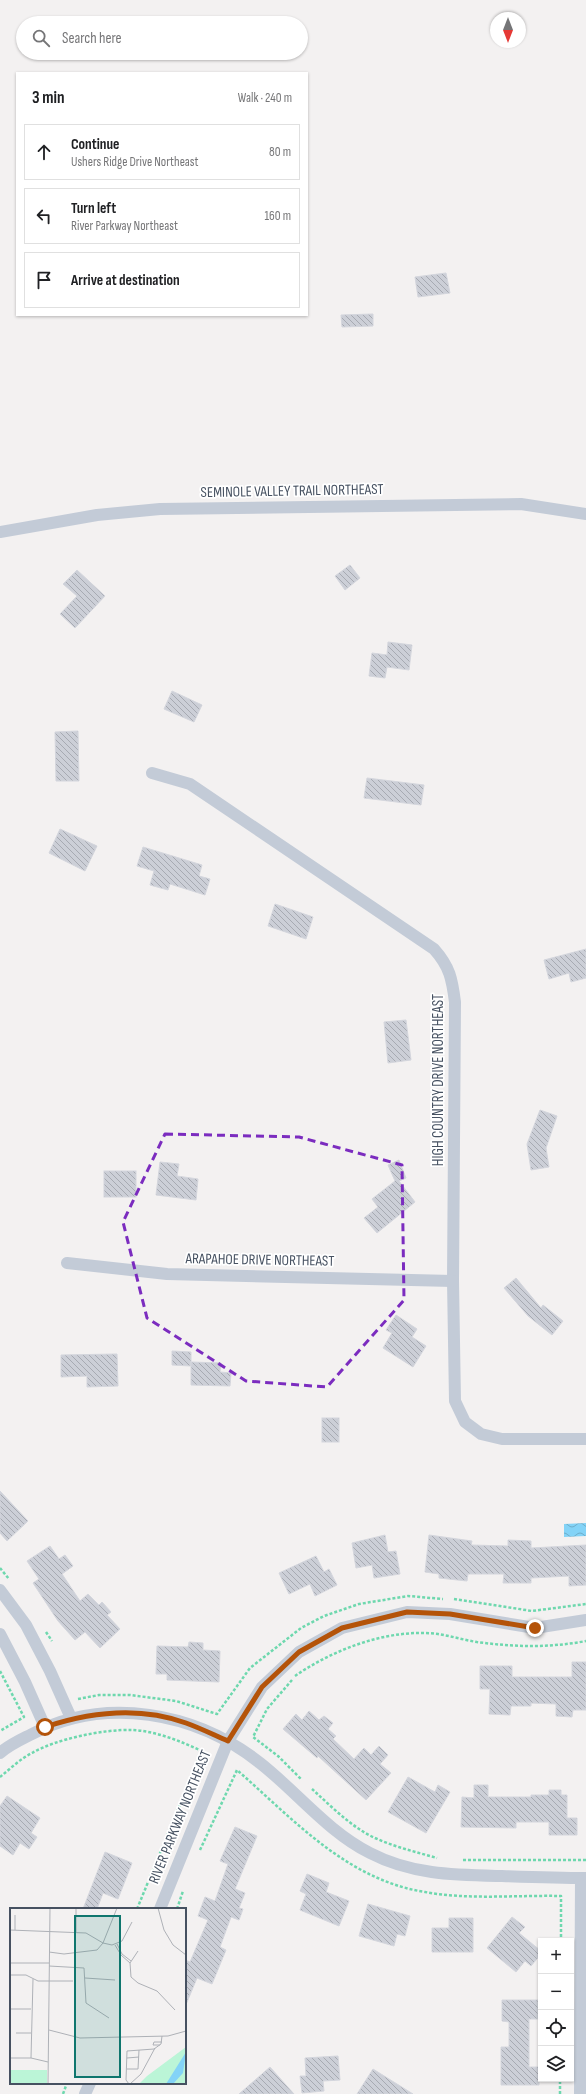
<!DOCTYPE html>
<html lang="en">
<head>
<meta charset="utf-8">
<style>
	:root { --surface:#fff; --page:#f6f6f6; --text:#202124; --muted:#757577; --line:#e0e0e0 }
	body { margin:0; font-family:"Sofia Sans Condensed",sans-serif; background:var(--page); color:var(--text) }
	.controls { position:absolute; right:12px; bottom:12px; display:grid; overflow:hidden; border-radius:0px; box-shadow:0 1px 3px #0004 }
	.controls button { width:36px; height:36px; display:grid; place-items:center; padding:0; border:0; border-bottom:1px solid var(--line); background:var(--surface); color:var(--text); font:20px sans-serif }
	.compass { position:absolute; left:490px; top:12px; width:36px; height:36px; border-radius:50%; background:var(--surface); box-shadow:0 1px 3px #0004; rotate:180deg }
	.stop { position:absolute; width:12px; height:12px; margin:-9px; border:3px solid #b45309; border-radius:50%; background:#fff }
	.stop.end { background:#b45309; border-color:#fff; box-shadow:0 1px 4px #0008 }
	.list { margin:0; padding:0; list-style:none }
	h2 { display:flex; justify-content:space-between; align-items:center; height:52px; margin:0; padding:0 16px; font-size:17px }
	h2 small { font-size:13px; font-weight:400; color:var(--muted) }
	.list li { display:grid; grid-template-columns:26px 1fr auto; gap:12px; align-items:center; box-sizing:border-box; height:56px; margin:0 8px 8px; padding:0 8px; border:1px solid var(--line); border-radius:0px }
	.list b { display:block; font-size:15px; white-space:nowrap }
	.list p { margin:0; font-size:13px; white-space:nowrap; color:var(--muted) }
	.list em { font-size:13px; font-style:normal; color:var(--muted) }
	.icon { flex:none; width:22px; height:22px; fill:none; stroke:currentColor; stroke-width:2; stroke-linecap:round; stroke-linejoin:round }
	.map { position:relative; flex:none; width:586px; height:2094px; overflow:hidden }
	.search { position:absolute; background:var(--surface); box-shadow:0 1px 3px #0004; left:16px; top:16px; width:292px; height:44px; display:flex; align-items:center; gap:10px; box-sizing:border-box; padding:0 14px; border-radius:22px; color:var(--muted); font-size:15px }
	.panel { position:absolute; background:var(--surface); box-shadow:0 1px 3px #0004; left:16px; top:72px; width:292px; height:244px; border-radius:0px }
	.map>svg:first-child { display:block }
</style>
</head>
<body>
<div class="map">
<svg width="586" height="2094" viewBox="0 0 586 2094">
	<defs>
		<pattern id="water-waves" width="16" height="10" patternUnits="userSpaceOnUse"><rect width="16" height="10" fill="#83d3f7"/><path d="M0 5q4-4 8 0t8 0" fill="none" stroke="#6daecb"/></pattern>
		<pattern id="building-back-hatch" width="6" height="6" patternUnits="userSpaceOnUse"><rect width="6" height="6" fill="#cccfd7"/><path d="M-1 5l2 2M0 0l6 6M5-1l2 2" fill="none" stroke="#a7aab2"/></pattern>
	</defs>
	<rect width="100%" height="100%" fill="#f3f1f1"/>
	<!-- water -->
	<path fill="url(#water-waves)" d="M 586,1523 L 586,1536 L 564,1537 L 564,1524 Z"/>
	<!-- building -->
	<g fill="url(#building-back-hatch)" stroke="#d4d6dd">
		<path d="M 446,273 L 450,293 L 418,297 L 415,277 Z"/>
		<path d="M 373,314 L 373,326 L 342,327 L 341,315 Z"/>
		<path d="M 350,565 L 360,578 L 345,590 L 335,576 Z"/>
		<path d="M 77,570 L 105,596 L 75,628 L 60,614 L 77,596 L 63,584 Z"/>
		<path d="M 388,642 L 412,645 L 409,670 L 387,667 L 385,678 L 369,676 L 372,653 L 387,655 Z"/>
		<path d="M 172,691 L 202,705 L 194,722 L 164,709 Z"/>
		<path d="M 78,731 L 79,781 L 56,781 L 55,732 Z"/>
		<path d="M 367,778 L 424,785 L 421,805 L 364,798 Z"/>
		<path d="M 60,829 L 97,846 L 85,871 L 49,853 Z"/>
		<path d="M 143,847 L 202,865 L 199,876 L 210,879 L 205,895 L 170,884 L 168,890 L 150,885 L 154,871 L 137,866 Z"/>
		<path d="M 275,904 L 313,917 L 306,939 L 268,926 Z"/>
		<path d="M 586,949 L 586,978 L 571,982 L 569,973 L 549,979 L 544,960 Z"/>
		<path d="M 406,1020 L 411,1060 L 388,1063 L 384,1022 Z"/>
		<path d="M 540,1110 L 557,1116 L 546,1148 L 549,1167 L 531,1170 L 527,1144 Z"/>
		<path d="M 399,1160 L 406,1178 L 399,1181 L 415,1202 L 377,1233 L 364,1218 L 378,1207 L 372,1199 L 395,1181 L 388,1165 Z"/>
		<path d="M 160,1162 L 179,1164 L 177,1176 L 198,1179 L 196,1200 L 156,1195 Z"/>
		<rect x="104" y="1171" width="32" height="26"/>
		<path d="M 516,1278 L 541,1308 L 543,1305 L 563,1321 L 552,1335 L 528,1316 L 504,1288 Z"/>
		<path d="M 396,1315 L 417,1329 L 412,1337 L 426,1346 L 413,1367 L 383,1348 L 392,1333 L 386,1330 Z"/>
		<path d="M 172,1351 L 191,1352 L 191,1366 L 172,1365 Z"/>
		<path d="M 117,1354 L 118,1386 L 87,1387 L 87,1376 L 61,1377 L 61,1355 Z"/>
		<path d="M 191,1362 L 221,1363 L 220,1372 L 231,1373 L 230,1386 L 191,1385 Z"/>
		<rect x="322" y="1418" width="17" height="24"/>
		<path d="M 0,1491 L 28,1521 L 7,1541 L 0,1533 Z"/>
		<path d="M 385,1535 L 388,1552 L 396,1551 L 400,1574 L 374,1578 L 372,1565 L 356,1568 L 352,1543 Z"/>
		<path d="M 429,1535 L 472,1541 L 471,1545 L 508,1546 L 508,1540 L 531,1541 L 531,1548 L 586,1545 L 586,1585 L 569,1586 L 569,1576 L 531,1578 L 531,1583 L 503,1583 L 504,1574 L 468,1574 L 467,1581 L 439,1578 L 439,1574 L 425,1572 Z"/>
		<path d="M 50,1546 L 59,1559 L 65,1555 L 73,1566 L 62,1574 L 80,1601 L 88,1594 L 99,1605 L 102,1602 L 111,1612 L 107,1615 L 120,1629 L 100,1648 L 85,1632 L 75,1640 L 58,1621 L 33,1583 L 39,1579 L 27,1561 Z"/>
		<path d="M 316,1556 L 324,1572 L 329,1569 L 337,1585 L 315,1596 L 310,1584 L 289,1594 L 279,1573 Z"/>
		<path d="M 189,1642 L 203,1643 L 203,1650 L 220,1651 L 219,1682 L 167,1680 L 167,1674 L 156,1674 L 157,1646 L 188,1647 Z"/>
		<path d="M 572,1662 L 586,1662 L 586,1710 L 573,1710 L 572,1717 L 556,1716 L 556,1704 L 531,1703 L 531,1706 L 511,1706 L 510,1715 L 489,1714 L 490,1689 L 480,1689 L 480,1666 L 512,1666 L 512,1677 L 572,1677 Z"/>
		<path d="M 309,1711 L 319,1720 L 324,1716 L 333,1723 L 328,1729 L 336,1736 L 333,1739 L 354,1759 L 364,1748 L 371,1755 L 379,1746 L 388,1755 L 380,1764 L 391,1773 L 366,1800 L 318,1756 L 317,1758 L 283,1729 L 296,1714 L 302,1720 Z"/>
		<path d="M 408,1777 L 435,1792 L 438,1785 L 450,1792 L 426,1833 L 388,1812 Z"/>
		<path d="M 474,1785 L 488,1785 L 488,1797 L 531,1797 L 531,1795 L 549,1795 L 549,1790 L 561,1790 L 561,1795 L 567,1795 L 567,1818 L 577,1818 L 577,1835 L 549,1835 L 549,1822 L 516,1822 L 516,1828 L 461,1827 L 462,1797 L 474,1798 Z"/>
		<path d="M 7,1796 L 40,1818 L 31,1833 L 37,1837 L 29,1849 L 20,1843 L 13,1855 L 0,1846 L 0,1806 Z"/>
		<path d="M 235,1827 L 257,1836 L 235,1889 L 245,1893 L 239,1908 L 243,1909 L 239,1920 L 231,1917 L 220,1947 L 226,1950 L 212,1984 L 197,1978 L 185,2007 L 185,1960 L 190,1962 L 208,1920 L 198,1916 L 205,1897 L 215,1901 L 228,1864 L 220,1861 Z"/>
		<path d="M 105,1852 L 132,1863 L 118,1899 L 103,1893 L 97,1909 L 83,1909 Z"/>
		<path d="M 307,1874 L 329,1883 L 326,1892 L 349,1901 L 339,1926 L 300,1910 L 306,1894 L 300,1891 Z"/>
		<path d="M 368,1904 L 410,1916 L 405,1936 L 397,1934 L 394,1946 L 359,1936 Z"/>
		<path d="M 512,1917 L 525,1927 L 519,1933 L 541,1951 L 541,1954 L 531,1966 L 525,1961 L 516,1972 L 487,1948 Z"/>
		<path d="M 449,1918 L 473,1918 L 473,1952 L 432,1952 L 432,1928 L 449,1928 Z"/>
		<path d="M 502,2000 L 538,2000 L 538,2019 L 529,2019 L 529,2067 L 539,2067 L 539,2085 L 501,2085 L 501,2047 L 509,2047 L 509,2022 L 502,2021 Z"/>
		<path d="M 338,2056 L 340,2080 L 323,2081 L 324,2091 L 302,2093 L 300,2076 L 306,2076 L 305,2058 Z"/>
		<path d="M 270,2067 L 294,2094 L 239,2094 Z"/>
		<path d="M 373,2069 L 413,2094 L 357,2094 Z"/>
	</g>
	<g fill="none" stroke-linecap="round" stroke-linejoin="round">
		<!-- path -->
		<g stroke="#6ed8ae" stroke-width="2.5" stroke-dasharray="3 2" stroke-linecap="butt">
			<path d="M 0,1568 L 9,1579"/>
			<path d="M 454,1599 L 532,1611 L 586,1604"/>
			<path d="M 46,1632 L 52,1641"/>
			<path d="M 0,1671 L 24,1717 L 0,1731"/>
			<path d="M 295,1676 C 334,1649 389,1628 438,1634 C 451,1636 464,1640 477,1642 C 514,1647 549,1648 586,1641"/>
			<path d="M 292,1680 L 267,1709 L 253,1737 L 278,1756 L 301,1779"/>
			<path d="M 78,1699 L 99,1695 L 130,1695 L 176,1701 L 217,1714 L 250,1668 L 301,1628 L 324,1616 L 359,1604 L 408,1596 L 443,1599"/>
			<path d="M 0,1777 C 10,1769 20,1759 32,1753 C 56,1739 104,1729 132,1730 C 156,1731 180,1741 202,1751 L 137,1909"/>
			<path d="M 312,1789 C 331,1806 351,1827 375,1838 C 395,1847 416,1852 437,1858"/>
			<path d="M 200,1850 L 237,1770 C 293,1819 347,1880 425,1892 C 468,1900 517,1895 561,1896 L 561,1941"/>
			<path d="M 463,1860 L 586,1860"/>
			<path d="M 177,1909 L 183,1891"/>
			<path d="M 63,2094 L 67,2083"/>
			<path d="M 560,2094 L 560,2079"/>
		</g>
		<!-- minor -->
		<g stroke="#c3cbd7" stroke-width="12">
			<path d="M 0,532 L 97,515 L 160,509 L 521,504 L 586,514"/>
			<path d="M 152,773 L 190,784 L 434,949 C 450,967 452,979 455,1002 L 453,1281 L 455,1401 L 465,1422 L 481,1434 L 502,1439 L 586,1439"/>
			<path d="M 67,1263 L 167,1274 L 453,1281"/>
			<path d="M 0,1590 L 26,1625 L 50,1671 L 71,1718"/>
			<path d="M 0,1634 L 25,1682 L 45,1727"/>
			<path d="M 0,1753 C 9,1745 20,1740 30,1735 C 105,1695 196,1712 260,1763 C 297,1792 328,1832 370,1853 C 412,1875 456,1875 502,1876 C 530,1877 558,1878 586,1878"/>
			<path d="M 160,1909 L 228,1741 L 262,1687 L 299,1652 L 342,1628 L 407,1612 L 450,1614 L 535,1628 L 586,1620"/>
			<path d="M 85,2094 L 90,2083"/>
			<path d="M 580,2094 L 581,1878"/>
		</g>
	</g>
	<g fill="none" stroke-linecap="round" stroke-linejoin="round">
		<!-- route -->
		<path stroke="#b45309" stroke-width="5" d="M 45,1727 C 90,1712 139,1706 186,1723 C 200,1728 214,1735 228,1741 L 262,1687 L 299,1652 L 342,1628 L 407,1612 L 450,1614 L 535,1628"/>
	</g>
	<!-- marked area -->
	<path fill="none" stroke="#7b2cbf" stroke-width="3" stroke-dasharray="8 5" stroke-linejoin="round" d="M 165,1134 L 299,1137 L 402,1165 L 404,1300 L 327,1387 L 246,1381 L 147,1318 L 123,1222 Z"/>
	<g text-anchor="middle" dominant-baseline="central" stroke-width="3.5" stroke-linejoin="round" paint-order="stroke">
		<!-- street labels -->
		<g font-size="15" fill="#465161" stroke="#fff">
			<text transform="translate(292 491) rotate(-1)">SEMINOLE VALLEY TRAIL NORTHEAST</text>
			<text transform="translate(438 1080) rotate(-90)">HIGH COUNTRY DRIVE NORTHEAST</text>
			<text transform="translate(260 1260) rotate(1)">ARAPAHOE DRIVE NORTHEAST</text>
			<text transform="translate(180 1817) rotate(-68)">RIVER PARKWAY NORTHEAST</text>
		</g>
	</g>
	<!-- overview -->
	<g transform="translate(10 1908)">
		<rect width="176" height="176" fill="#f3f1f1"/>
		<path d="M 176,139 L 176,176 L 129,176 L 137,168 ZM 0,162 L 37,162 L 37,176 L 0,176 Z" fill="#bbf5d7"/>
		<path d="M 176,144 L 173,165 L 163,176 L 156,176 Z" fill="#83d3f7"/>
		<path fill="none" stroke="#aeb1b7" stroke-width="1" d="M 148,0 L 154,22 L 163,37 L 176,47M 5,7 L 5,22M 0,22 L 76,25 L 93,35 L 102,37 L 112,33 L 122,14M 66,24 L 66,0M 107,36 L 112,46 L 121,53M 105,37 L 111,47 L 120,55M 128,43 L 120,55 L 121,69 L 128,75 L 147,83 L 165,102M 39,44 L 54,46 L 87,42 L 93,35 L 107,0M 0,55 L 39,55M 39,58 L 74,60 L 76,95 L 99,110M 0,67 L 16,67 L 28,73 L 63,73M 75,70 L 105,72M 0,101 L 21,101M 39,122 L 70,130 L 158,128 L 176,123M 6,125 L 21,125M 150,137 L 143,137 L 144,134 L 152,134M 0,150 L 21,150 L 38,154M 21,150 L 23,71M 117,150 L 129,149M 117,161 L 128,161 L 129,142M 38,176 L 40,0M 119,176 L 116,172 L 117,143 L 144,141 L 151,136 L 152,128M 120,176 L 131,166 L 145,140"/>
		<path fill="#0f766e" fill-opacity="0.15" stroke="#0f766e" stroke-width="2" d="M 65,8 L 110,8 L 110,169 L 65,169 Z"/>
		<rect width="176" height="176" fill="none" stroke="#465161" stroke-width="2"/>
	</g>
</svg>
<div class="controls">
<button>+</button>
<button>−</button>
<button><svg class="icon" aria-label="locate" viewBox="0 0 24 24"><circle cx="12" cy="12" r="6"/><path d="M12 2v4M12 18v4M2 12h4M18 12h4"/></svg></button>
<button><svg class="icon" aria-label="layers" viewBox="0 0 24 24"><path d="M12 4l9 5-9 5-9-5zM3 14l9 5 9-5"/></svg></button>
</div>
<svg class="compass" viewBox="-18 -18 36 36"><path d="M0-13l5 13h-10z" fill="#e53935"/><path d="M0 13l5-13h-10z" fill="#757577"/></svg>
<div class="stop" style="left:45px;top:1727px"></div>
<div class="stop end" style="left:535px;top:1628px"></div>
<div class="search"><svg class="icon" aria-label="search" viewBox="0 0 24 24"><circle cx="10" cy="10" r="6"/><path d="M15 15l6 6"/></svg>Search here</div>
<section class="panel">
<h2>3 min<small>Walk · 240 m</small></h2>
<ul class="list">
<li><svg class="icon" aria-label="ahead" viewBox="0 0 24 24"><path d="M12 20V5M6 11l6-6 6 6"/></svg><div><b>Continue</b><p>Ushers Ridge Drive Northeast</p></div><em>80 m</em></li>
<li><svg class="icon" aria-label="left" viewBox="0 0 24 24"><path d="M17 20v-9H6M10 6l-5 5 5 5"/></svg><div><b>Turn left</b><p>River Parkway Northeast</p></div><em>160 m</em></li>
<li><svg class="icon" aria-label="arrive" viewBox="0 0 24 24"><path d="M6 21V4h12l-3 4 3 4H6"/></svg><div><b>Arrive at destination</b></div></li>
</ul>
</section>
</div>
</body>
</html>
